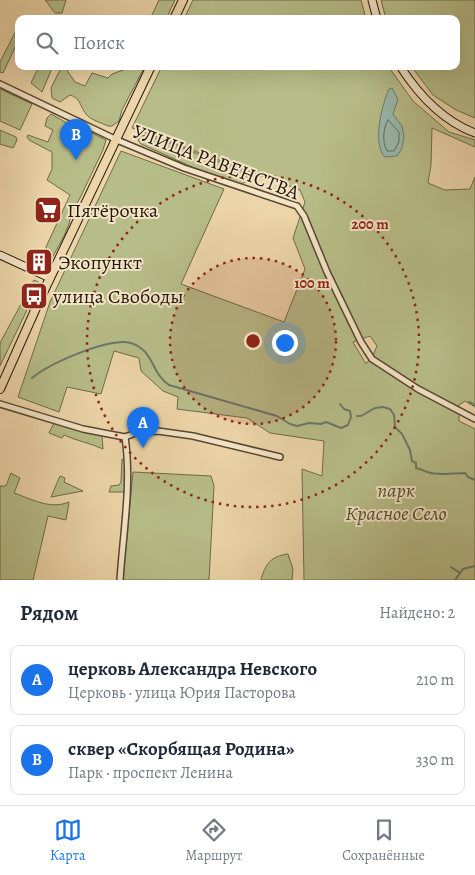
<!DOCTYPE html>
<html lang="ru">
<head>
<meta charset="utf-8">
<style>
	:root { --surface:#fff; --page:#f6f6f7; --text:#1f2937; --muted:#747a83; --line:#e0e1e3; --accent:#1a73e8 }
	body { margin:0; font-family:Alegreya,serif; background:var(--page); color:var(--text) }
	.you { position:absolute; left:284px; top:342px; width:18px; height:18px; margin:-12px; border:4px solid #fff; border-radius:50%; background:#1a73e8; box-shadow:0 0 0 8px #1a73e833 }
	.badge { display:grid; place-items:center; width:32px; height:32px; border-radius:50%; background:var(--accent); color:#fff; font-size:16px; font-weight:700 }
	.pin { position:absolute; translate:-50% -41px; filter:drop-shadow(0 1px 2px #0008) }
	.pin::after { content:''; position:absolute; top:26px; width:18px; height:15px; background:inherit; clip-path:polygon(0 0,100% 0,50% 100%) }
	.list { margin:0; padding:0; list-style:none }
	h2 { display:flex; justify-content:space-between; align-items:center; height:65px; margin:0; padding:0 20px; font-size:21px }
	h2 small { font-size:16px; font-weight:400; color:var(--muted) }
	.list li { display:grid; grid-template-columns:32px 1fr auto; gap:15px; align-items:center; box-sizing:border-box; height:70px; margin:0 10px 10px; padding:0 10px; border:1px solid var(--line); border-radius:10px }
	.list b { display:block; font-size:19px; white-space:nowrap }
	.list p { margin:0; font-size:16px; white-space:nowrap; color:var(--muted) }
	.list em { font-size:16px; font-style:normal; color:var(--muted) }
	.icon { flex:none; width:28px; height:28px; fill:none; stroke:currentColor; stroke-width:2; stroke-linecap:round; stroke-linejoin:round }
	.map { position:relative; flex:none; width:475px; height:580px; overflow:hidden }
	.search { position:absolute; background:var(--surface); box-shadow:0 5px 20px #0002; left:15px; right:15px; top:15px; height:55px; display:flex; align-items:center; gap:12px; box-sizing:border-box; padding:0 18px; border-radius:10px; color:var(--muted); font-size:19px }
	.sheet { height:225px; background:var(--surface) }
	nav { display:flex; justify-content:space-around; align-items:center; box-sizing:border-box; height:70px; border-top:1px solid var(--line); background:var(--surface); font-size:14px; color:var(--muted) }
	nav a { display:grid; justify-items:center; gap:2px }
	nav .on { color:var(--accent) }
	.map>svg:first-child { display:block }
</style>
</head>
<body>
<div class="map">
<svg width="475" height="580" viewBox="0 0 475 580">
	<rect width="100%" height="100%" fill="#ecd5a8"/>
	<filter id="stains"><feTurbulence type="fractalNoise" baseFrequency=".004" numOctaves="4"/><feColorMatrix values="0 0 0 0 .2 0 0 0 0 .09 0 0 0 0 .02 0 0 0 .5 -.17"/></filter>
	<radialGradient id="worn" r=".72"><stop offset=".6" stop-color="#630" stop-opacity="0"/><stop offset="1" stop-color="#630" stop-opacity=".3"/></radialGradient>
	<!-- green -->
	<g fill="#b7bd88" stroke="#6e6a4a" fill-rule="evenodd">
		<path d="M 45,0 L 66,0 L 62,13 L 55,13 C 51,9 49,4 45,0 Z"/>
		<path d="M 159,0 L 175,0 L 166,19 L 150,19 Z"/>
		<path d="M 193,0 L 361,0 L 366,19 L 184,19 Z"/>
		<path d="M 381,0 L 475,0 L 475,118 L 456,110 L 433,95 L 411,66 L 456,66 L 456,19 L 386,19 Z"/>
		<path d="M 19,25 L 19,39 L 3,73 L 0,72 L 0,62 Z"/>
		<path d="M 39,66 L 53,66 L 42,92 L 31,83 Z"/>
		<path d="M 62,66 L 64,66 L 75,82 L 85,86 L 92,73 L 108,78 L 112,74 L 126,69 L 128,66 L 145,66 L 122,110 L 119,121 L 112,126 L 108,126 C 102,123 90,120 86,114 C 80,107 81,98 70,95 L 60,102 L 52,98 L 51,88 Z"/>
		<path d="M 162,66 L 388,66 L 413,101 L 449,132 L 475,140 L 475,147 L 432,128 L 431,165 L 428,183 L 445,190 L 470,189 L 475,177 L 475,407 L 465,401 L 459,405 L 459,421 L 475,429 L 475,580 L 304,580 L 302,469 L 322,476 L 324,441 L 270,433 L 247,418 L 177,409 L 178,397 L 163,391 L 141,371 L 139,358 L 114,351 L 101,394 L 67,387 L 59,412 L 18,397 L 50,302 L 121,151 L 224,189 L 181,284 L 284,322 L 305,269 L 293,238 L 305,202 L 300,190 L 132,128 ZM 370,336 L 377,346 L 374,353 L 366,364 L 353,342 Z"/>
		<path d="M 0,89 L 32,104 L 20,130 L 0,121 Z"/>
		<path d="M 51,114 L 72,126 L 73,124 L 106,140 L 103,150 L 79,200 L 72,210 L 69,224 L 63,238 L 52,258 L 47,254 L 46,247 L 70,195 L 47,180 L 52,169 L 52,152 L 29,140 L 27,137 L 28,135 L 48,142 L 53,130 L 45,126 L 47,118 Z"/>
		<path d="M 0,130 L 16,137 L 17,140 L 13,148 L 0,144 Z"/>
		<path d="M 147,135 L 247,172 L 248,176 L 247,181 L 242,184 L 192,167 L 141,144 L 138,140 L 141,136 Z"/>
		<path d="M 34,280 L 40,283 L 0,366 L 0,343 Z"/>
		<path d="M 54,423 L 102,435 L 103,449 C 90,443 77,441 64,435 L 62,438 L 49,433 Z"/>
		<path d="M 122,459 L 125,459 L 125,492 L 109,492 L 111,486 L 119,485 L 121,482 Z"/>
		<path d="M 133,472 L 211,476 L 214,486 L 209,580 L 123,580 Z"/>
		<path d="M 11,473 L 20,478 L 14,493 C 32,499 50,510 69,502 L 66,520 L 48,516 L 33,580 L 0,580 L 0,486 L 6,486 Z"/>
		<path d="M 60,476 L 65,478 L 64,482 L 83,491 L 51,497 Z"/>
		<path d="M 288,554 L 293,569 L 292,580 L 261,580 C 265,564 271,556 288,554 Z"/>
	</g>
	<!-- water -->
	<path fill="#99b8ad" stroke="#6b786d" d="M 392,88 L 398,99 L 393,114 L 402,126 L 404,136 L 402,148 L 397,156 L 385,157 C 372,144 382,104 389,89 Z"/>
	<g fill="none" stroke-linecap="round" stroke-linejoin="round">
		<!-- shore -->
		<path stroke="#5f685c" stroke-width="1" d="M 388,120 L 399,132 L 399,142 L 394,151 L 387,151 C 382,142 383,128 388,120 Z"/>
		<!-- stream -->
		<g stroke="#6b786d" stroke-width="2">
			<path d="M 32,378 C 50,363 100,342 124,342 C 130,342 137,345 142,349 C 153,357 154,375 169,385 L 277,416 L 290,424 L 297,426 L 309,423 L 321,424 L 326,422 L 341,428 L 348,425 L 351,417 L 350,411 L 344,409 L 340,404"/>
			<path d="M 469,402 L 475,405"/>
			<path d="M 357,416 L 361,416 L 375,408 L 383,407 L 390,409 L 394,415 L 395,427 L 402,434 L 410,450 L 412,461 L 416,463 L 416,468 C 421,469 424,471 427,472 C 438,476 453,473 465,473 L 468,477 L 475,480"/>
			<path d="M 451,567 L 460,573"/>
			<path d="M 455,580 L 463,569 L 475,566"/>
		</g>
		<!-- street casing -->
		<g stroke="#574733" stroke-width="8">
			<g id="street">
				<path d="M 0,84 L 117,140 L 184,168 L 297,206 L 304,216 L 327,272 L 361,342 L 372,359 L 418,389 L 475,419"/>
				<path d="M 0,404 L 83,429 L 114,435 L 125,437 L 138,432 L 158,431 L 193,436 L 280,457"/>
				<path d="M 120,580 C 123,533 132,483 125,437"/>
			</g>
		</g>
		<!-- secondary casing -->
		<g stroke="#25180c" stroke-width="9">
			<g id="secondary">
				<path d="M 372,0 L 377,19"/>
				<path d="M 400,66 C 418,94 443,121 475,133"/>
				<path d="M 0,255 L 50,278"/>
			</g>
		</g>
		<!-- primary casing -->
		<g stroke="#25180c" stroke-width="10">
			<g id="primary">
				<path d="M 174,19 L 183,0"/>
				<path d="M 0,389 L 40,299 L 151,66"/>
			</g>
		</g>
		<!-- street -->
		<use href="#street" stroke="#f3e4c6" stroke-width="5"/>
		<!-- secondary -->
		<use href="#secondary" stroke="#f3e4c6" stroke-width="7"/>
		<!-- primary -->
		<use href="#primary" stroke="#ecd5a8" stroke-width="8"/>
	</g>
	<!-- distance rings -->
	<circle cx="253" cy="341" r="83" fill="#8f2418" fill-opacity=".12"/>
	<g fill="none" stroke="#8f2418" stroke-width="2.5" stroke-dasharray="2.5 5">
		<circle cx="253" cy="341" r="83"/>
		<circle cx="253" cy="341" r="166"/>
	</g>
	<!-- icons -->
	<defs>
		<g id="supermarket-square" transform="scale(1.4375)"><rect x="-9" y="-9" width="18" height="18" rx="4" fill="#8f2418" stroke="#f3e4c6"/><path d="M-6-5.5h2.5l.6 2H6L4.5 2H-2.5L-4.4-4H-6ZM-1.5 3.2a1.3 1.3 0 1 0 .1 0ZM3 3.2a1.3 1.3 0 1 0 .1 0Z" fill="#fff"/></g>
		<g id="building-square" transform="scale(1.4375)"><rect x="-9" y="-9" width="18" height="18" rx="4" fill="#8f2418" stroke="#f3e4c6"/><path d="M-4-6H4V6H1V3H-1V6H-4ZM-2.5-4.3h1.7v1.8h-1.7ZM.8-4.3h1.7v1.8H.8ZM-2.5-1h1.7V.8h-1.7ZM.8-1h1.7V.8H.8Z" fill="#fff"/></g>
		<g id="bus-square" transform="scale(1.4375)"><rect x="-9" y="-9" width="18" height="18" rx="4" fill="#8f2418" stroke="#f3e4c6"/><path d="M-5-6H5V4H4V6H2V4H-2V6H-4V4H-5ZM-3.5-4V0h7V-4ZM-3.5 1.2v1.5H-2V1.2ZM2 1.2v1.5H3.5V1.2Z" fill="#fff"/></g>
	</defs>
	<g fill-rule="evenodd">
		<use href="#supermarket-square" x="48" y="210"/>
		<use href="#building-square" x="39" y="262"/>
		<use href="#bus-square" x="34" y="296"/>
	</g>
	<g text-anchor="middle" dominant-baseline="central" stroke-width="4" stroke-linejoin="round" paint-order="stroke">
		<!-- street labels -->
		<g font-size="20" fill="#25180c" stroke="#f3e4c6">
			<text transform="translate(216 162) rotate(21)">УЛИЦА РАВЕНСТВА</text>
		</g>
		<!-- poi labels -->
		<g font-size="20" fill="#25180c" stroke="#f3e4c6" text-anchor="start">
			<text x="67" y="210">Пятёрочка</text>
			<text x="58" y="262">Экопункт</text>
			<text x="53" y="296">улица Свободы</text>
		</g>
		<!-- park labels -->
		<g font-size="20" font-style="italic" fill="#514a31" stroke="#f3e4c6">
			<text x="396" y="490">парк<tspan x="396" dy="23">Красное Село</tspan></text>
		</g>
	</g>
	<circle cx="253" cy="341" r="8" fill="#8f2418" stroke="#f3e4c6" stroke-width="2.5"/>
	<g font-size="15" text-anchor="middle" font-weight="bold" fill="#8f2418" stroke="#f3e4c6" stroke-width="4" stroke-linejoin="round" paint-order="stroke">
		<text x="370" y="229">200 m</text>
		<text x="312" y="288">100 m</text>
	</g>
	<rect width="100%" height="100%" filter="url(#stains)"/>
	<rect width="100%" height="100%" fill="url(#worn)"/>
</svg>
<div class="you"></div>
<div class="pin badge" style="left:143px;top:448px">A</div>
<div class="pin badge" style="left:76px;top:160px">B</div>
<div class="search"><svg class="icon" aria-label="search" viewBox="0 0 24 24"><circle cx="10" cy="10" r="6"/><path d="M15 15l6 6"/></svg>Поиск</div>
</div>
<section class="sheet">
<h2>Рядом<small>Найдено: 2</small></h2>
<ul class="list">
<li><span class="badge">A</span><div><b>церковь Александра Невского</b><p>Церковь · улица Юрия Пасторова</p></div><em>210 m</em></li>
<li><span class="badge">B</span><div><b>сквер «Скорбящая Родина»</b><p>Парк · проспект Ленина</p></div><em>330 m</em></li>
</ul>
</section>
<nav>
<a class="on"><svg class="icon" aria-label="map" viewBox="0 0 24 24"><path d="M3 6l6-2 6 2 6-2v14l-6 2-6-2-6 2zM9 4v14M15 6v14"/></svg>Карта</a>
<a><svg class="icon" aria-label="directions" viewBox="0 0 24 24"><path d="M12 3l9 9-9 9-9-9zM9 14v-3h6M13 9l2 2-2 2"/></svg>Маршрут</a>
<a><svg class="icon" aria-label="saved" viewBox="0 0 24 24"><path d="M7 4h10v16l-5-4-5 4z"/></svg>Сохранённые</a>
</nav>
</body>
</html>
